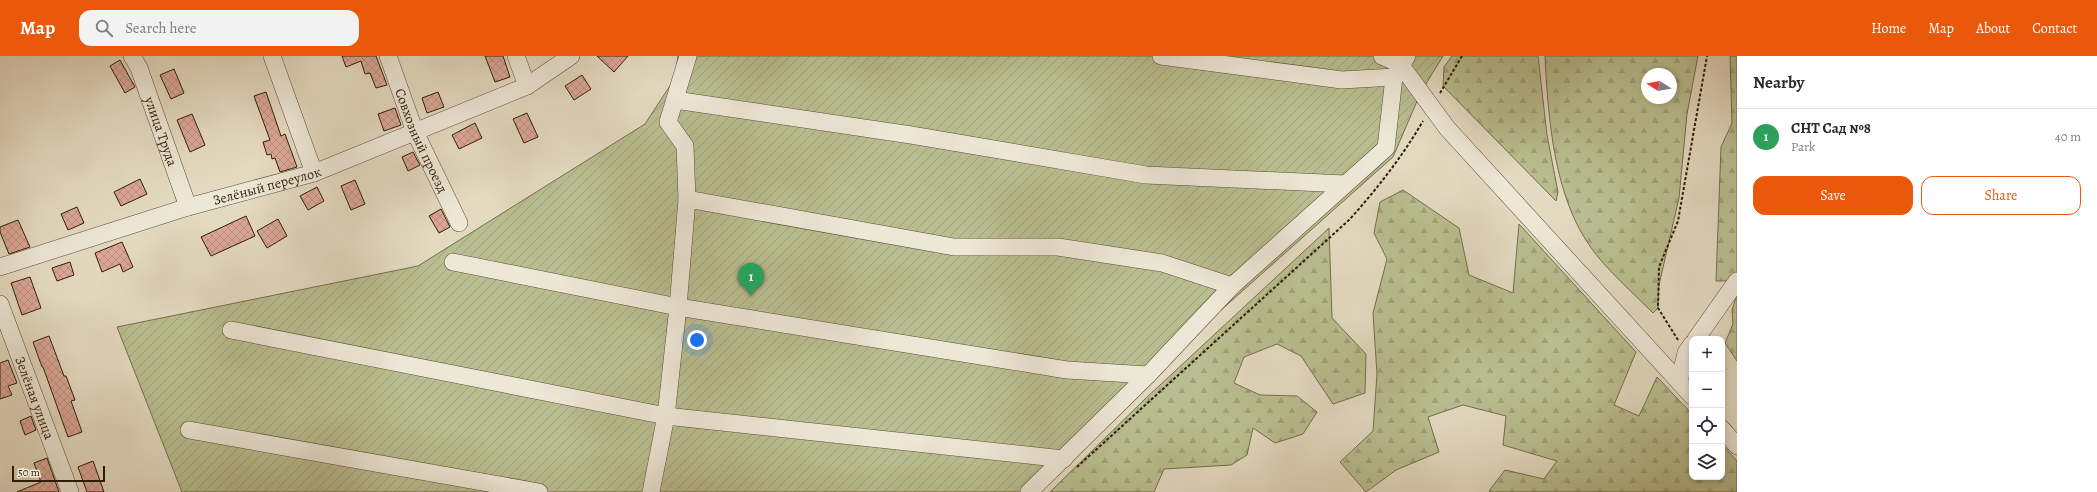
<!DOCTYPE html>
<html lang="en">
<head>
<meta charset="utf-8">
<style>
	:root { --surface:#fff; --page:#f2f2f3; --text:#2b2b33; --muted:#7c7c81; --line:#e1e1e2; --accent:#ea580c }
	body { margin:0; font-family:Alegreya,serif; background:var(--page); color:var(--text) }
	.controls { position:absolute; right:12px; bottom:12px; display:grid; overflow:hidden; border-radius:8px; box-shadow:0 2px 6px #0003 }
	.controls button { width:36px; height:36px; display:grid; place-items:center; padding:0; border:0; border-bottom:1px solid var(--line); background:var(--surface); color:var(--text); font:20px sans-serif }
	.compass { position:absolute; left:1641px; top:12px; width:36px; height:36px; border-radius:50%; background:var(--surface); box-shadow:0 2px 6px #0003; rotate:281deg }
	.scale { position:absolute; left:12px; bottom:10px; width:93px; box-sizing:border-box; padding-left:4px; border:2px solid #2f1e07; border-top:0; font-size:11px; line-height:14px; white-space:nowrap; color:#2f1e07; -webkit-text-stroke:3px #ede7d7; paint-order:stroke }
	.you { position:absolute; left:697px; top:284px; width:14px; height:14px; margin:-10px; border:3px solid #fff; border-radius:50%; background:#1a73e8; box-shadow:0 0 0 6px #1a73e833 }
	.badge { display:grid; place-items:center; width:26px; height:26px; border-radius:50%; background:var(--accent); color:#fff; font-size:13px; font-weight:700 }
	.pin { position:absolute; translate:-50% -33px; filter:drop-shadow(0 1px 2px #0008) }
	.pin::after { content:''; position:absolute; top:21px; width:14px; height:12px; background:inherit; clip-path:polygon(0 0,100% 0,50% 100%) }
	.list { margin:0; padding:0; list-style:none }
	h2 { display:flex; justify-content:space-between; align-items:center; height:52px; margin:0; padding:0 16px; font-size:17px }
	h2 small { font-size:13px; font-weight:400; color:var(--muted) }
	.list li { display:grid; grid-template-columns:26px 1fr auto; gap:12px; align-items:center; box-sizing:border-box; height:56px; padding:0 16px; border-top:1px solid var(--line) }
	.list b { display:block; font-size:15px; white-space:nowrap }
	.list p { margin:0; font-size:13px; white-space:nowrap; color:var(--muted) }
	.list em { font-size:13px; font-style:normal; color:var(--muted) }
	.actions { display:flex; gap:8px; padding:12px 16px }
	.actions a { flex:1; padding:9px 0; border:1px solid var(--accent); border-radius:12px; text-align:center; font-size:14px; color:var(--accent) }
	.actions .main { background:var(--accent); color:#fff }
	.icon { flex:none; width:22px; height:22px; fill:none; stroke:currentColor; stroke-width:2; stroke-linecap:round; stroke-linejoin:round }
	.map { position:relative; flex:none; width:1737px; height:436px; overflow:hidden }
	header { display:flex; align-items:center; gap:24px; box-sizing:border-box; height:56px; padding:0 20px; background:var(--accent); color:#fff }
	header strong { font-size:19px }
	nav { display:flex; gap:22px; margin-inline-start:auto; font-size:14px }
	.search { width:280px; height:36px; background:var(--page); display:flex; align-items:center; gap:10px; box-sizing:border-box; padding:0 14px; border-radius:12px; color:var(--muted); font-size:15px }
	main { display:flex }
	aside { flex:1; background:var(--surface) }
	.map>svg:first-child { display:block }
</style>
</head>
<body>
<header>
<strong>Map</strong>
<div class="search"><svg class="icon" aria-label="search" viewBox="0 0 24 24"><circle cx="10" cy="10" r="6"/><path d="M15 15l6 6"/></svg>Search here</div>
<nav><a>Home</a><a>Map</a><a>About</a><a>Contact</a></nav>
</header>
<main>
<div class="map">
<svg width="1737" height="436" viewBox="0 0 1737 436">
	<defs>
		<pattern id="forest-firs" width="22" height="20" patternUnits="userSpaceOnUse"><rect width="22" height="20" fill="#b9be90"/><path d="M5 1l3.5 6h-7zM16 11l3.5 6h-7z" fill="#9fa37b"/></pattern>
		<pattern id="garden-furrows" width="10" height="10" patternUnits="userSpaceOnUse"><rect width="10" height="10" fill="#b9be90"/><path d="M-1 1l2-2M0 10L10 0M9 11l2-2" fill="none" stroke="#9fa37b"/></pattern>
		<pattern id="building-cross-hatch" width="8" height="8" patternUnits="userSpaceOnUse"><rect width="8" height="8" fill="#dca797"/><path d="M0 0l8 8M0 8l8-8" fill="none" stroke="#bd8f81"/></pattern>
	</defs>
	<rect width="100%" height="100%" fill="#e4dac1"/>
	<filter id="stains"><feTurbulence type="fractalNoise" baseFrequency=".005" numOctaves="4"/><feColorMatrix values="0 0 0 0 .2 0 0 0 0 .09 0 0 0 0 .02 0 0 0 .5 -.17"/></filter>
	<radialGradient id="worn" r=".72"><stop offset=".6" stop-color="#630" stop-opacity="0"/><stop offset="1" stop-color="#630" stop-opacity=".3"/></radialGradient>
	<!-- forest -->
	<g fill="url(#forest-firs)" stroke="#746e4c" fill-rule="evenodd">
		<path d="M 1452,0 L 1538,0 L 1547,79 L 1558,136 L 1556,145 L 1443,30 L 1444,11 Z"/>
		<path d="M 1545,0 L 1698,0 L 1687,58 L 1679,142 L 1659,229 L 1658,252 L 1653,257 C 1634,238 1607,214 1592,193 C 1554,142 1548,62 1545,0 ZM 1647,18 L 1671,18 L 1671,42 L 1647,42 Z"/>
		<path d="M 1730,0 L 1737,0 L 1737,222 L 1731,225 L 1716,225 L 1721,91 L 1732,67 Z"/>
		<path d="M 1403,134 L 1459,172 L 1469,219 L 1513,237 L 1519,168 L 1636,296 L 1614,349 L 1639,360 L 1657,321 L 1692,358 L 1692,421 L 1722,421 L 1722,389 L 1737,405 L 1737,436 L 1490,436 L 1489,435 L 1505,414 L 1544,423 L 1557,405 L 1503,389 L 1506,360 L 1463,349 L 1428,361 L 1439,396 L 1396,414 L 1366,436 L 1340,406 L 1373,375 L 1377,318 L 1373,257 L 1387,203 L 1374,177 L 1380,146 Z"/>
		<path d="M 1329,172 L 1332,262 L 1366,298 L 1365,337 L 1333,348 L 1301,300 L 1277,288 L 1244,301 L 1234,327 L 1260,339 L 1297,340 L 1317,356 L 1303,378 L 1275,387 L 1253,372 L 1247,399 L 1231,409 L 1164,413 L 1154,436 L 1050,436 L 1145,343 Z"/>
		<path d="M 1737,239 L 1737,305 L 1725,287 L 1733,268 L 1732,254 Z"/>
	</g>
	<!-- garden -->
	<path fill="url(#garden-furrows)" stroke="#746e4c" d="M 678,0 L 1443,0 L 1421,36 L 1393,101 L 1148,319 L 1029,436 L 182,436 L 117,271 L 418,210 L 645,68 L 675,22 Z"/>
	<!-- building -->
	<g fill="url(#building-cross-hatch)" stroke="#2f1e07">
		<path d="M 342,0 L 376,0 L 387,29 L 376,32 L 370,17 L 365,18 L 361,5 L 346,11 Z"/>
		<path d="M 485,0 L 503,0 L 510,21 L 495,26 Z"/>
		<path d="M 597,0 L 628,0 L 614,16 Z"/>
		<path d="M 120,4 L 135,31 L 125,37 L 110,10 Z"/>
		<path d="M 174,13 L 184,37 L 171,43 L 160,19 Z"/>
		<path d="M 582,19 L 591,33 L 574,44 L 565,30 Z"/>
		<path d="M 266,36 L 281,80 L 285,78 L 297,111 L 280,116 L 275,102 L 272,103 L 271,98 L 267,99 L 263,86 L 270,84 L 254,40 Z"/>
		<path d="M 438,36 L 444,51 L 427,57 L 422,42 Z"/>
		<path d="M 395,52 L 401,69 L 384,75 L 378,58 Z"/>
		<path d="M 527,57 L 538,81 L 524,87 L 513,63 Z"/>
		<path d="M 192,58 L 205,89 L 190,96 L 177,64 Z"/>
		<path d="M 475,67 L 482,82 L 459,93 L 452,79 Z"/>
		<path d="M 413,96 L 420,109 L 408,115 L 402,101 Z"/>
		<path d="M 140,123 L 147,138 L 121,150 L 114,136 Z"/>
		<path d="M 355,124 L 365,148 L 351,154 L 341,130 Z"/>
		<path d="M 317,131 L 324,145 L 308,154 L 300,140 Z"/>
		<path d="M 77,151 L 84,167 L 68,174 L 61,158 Z"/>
		<path d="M 441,153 L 450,171 L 439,177 L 429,160 Z"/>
		<path d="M 246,160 L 255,180 L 211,200 L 201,181 Z"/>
		<path d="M 278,163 L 287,180 L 267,192 L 257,175 Z"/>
		<path d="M 18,164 L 30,191 L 9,198 L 0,176 L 0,171 Z"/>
		<path d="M 122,186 L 133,211 L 123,216 L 120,208 L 102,216 L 95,197 Z"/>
		<path d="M 70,206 L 74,219 L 57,225 L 52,212 Z"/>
		<path d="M 30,221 L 41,252 L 22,259 L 11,227 Z"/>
		<path d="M 49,280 L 64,320 L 66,320 L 75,344 L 71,345 L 82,376 L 68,381 L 43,311 L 42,311 L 33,286 Z"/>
		<path d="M 8,304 L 17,327 L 8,330 L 12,339 L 0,343 L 0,307 Z"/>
		<path d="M 31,360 L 36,374 L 25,379 L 20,365 Z"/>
		<path d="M 47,402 L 59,436 L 17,436 L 41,426 L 34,407 Z"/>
		<path d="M 93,405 L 104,436 L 87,436 L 78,411 Z"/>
	</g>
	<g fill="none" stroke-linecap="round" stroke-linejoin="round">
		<!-- minor casing -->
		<g stroke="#5c4d36" stroke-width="18">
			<g id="minor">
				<path id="s1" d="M 132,0 L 139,12 L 188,151"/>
				<path d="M 272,0 L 314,117"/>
				<path id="s2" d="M 388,0 L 415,76 L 459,167"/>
				<path d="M 516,0 L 527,30"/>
				<path d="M 1161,0 L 1342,24 L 1394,21"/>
				<path d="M 1382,0 L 1400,8 L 1447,72 L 1692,340"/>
				<path d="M 675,44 L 911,79 L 1146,119 L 1345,128"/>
				<path d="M 687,143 L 954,191 L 1058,191 L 1162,207 L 1232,230"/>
				<path d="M 453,206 L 678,251 L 1067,314 L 1148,319"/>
				<path id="s3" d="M 0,211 L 188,151 L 314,117 L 527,30 L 571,0"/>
				<path id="s4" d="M 0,248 L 70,436"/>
				<path d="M 231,274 L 666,360 L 1064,403"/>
				<path d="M 1696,283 L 1737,225"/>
				<path d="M 1679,326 L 1686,297 L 1692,288"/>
				<path d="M 1722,373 L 1737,390"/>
				<path d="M 189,374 L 539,436"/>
				<path d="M 651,436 L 666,360 L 678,251 L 687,143 L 685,90 L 668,66 L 688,0"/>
				<path d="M 1029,436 L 1148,319 L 1232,230 L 1386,92 L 1394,21 L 1407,0"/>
			</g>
		</g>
		<!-- path -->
		<g stroke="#2f1e07" stroke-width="2" stroke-dasharray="3 2" stroke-linecap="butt">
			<path d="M 1440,37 L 1462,0"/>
			<path d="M 1678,284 L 1658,252 L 1659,211 L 1678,165 L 1707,0"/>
			<path d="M 1077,411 L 1349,164 C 1377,133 1402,101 1423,65"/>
		</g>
		<!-- minor -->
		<use href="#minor" stroke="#ede7d7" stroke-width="17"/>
	</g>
	<g text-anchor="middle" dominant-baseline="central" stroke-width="3.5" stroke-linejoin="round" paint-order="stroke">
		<!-- street labels -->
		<g font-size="14" fill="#2f1e07" stroke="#ede7d7">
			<text stroke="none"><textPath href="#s1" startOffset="81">улица Труда</textPath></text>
			<text stroke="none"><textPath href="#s2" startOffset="91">Совхозный проезд</textPath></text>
			<text stroke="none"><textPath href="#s3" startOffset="279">Зелёный переулок</textPath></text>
			<text stroke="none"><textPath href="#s4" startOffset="100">Зелёная улица</textPath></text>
		</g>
	</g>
	<rect width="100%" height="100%" filter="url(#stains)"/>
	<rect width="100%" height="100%" fill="url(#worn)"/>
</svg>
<div class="controls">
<button>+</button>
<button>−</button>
<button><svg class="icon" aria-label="locate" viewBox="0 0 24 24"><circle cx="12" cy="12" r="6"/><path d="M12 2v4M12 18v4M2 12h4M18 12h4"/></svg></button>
<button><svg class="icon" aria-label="layers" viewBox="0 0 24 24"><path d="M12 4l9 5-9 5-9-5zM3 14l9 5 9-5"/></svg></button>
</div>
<svg class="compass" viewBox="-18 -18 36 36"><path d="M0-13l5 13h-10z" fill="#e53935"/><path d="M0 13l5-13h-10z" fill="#7c7c81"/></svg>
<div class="scale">50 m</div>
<div class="you"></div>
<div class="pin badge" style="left:751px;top:240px;background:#2e9e5b">1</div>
</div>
<aside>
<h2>Nearby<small></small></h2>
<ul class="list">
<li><span class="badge" style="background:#2e9e5b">1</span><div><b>СНТ Сад №8</b><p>Park</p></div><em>40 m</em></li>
</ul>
<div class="actions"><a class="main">Save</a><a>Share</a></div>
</aside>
</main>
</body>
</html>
